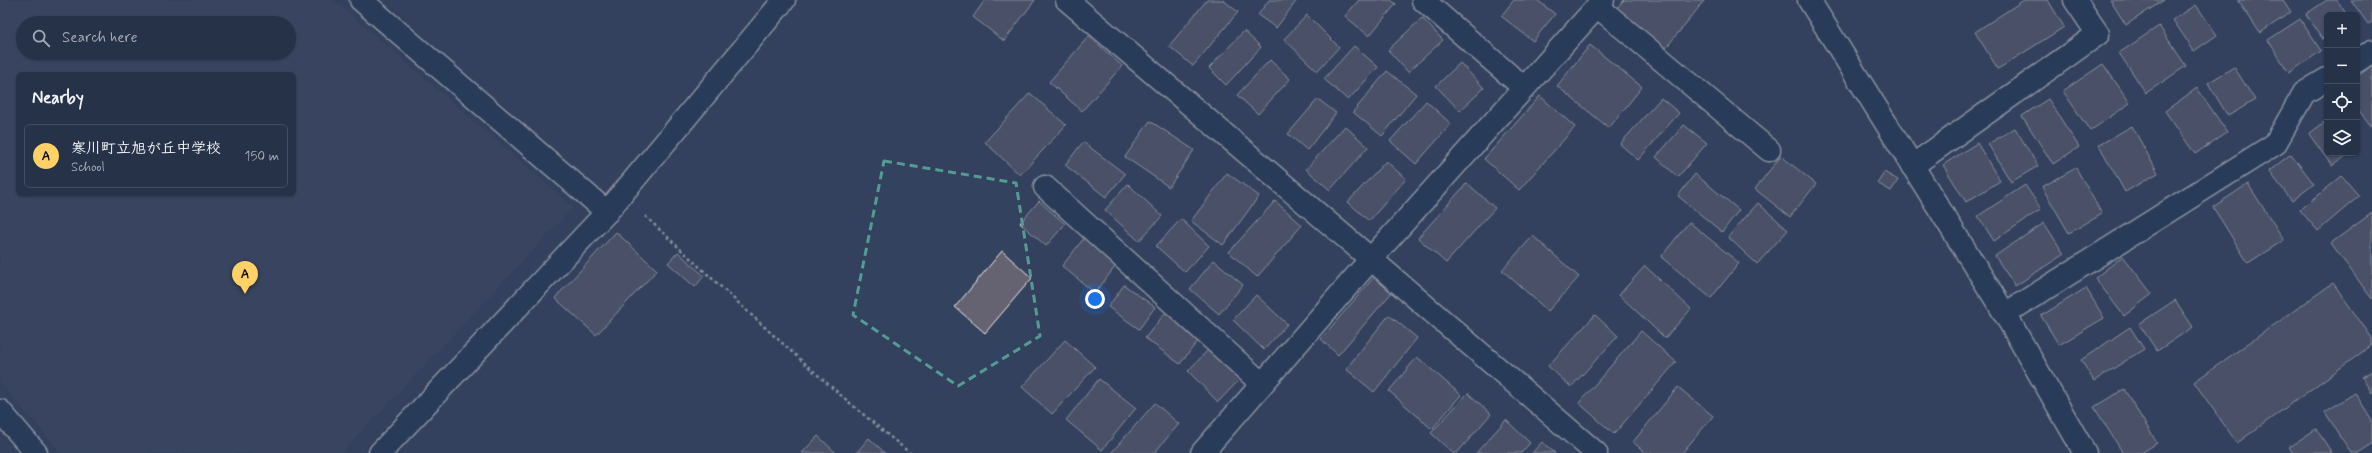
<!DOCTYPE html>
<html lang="en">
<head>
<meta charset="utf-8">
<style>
	:root { --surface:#263247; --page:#323e52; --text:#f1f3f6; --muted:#a4aab4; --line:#424d60; --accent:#ffd166 }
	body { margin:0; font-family:Mynerve,"Klee One",sans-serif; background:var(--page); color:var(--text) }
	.controls { position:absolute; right:12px; top:12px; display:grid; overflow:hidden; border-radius:6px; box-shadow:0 1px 3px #0004 }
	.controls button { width:36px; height:36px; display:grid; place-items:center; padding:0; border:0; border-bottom:1px solid var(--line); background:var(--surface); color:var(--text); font:20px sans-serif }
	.you { position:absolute; left:1095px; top:299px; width:14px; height:14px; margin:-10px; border:3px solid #fff; border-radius:50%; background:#1a73e8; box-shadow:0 0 0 6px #1a73e833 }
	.badge { display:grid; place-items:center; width:26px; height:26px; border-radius:50%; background:var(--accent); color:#111; font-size:13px; font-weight:700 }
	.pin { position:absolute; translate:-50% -33px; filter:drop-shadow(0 1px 2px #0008) }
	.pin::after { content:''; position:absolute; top:21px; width:14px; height:12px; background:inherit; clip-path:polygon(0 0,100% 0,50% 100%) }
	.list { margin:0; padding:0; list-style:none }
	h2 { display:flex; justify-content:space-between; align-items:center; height:52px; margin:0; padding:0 16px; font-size:17px }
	h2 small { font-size:13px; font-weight:400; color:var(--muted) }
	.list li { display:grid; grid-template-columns:26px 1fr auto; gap:12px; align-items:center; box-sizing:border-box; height:64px; margin:0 8px 8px; padding:0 8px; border:1px solid var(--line); border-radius:6px }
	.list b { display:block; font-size:15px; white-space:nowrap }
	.list p { margin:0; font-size:13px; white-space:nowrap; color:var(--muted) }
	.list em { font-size:13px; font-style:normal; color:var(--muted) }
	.icon { flex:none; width:22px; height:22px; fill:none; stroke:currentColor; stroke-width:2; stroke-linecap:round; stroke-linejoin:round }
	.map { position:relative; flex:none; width:2372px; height:453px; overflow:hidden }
	.search { position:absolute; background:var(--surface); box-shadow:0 1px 3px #0004; left:16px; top:16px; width:280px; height:44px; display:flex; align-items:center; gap:10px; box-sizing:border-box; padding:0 14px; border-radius:22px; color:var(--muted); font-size:15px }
	.panel { position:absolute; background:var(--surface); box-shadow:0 1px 3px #0004; left:16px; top:72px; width:280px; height:124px; border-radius:6px }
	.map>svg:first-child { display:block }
</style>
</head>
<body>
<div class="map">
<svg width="2372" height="453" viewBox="0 0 2372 453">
	<rect width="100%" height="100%" fill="#33425f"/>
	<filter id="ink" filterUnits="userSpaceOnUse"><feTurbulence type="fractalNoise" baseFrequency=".025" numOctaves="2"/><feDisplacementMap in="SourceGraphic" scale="8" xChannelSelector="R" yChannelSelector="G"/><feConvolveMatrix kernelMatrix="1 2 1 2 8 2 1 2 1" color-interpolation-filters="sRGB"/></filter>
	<g filter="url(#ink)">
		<!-- built -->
		<path fill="#424c64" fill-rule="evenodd" d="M 0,0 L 333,0 L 573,207 L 341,453 L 62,453 L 0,382 ZM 23,23 L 289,23 L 289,53 L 23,53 ZM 18,74 L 294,74 L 294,194 L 18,194 Z"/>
		<!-- building -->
		<g fill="#656271" stroke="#f4f1e8">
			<path d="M 985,0 L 1035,0 L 1004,41 L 973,17 Z"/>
			<path d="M 1207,0 L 1223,0 L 1238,12 L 1193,66 L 1169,46 Z"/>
			<path d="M 1269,0 L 1297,0 L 1276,28 L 1258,15 Z"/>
			<path d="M 1359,0 L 1391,0 L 1396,4 L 1369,36 L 1345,16 Z"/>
			<path d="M 1514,0 L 1537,0 L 1555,14 L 1533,41 L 1501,16 Z"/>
			<path d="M 1624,0 L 1703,0 L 1704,1 L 1665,49 L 1616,9 Z"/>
			<path d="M 2024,0 L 2048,0 L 2064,27 L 1998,69 L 1975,32 Z"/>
			<path d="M 2110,0 L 2164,0 L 2126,25 Z"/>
			<path d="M 2238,0 L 2283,0 L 2291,12 L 2260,33 Z"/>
			<path d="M 2327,0 L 2337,0 L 2347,15 L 2327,15 L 2327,45 L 2306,14 Z"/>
			<path d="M 2351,0 L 2372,0 L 2372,22 L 2368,24 Z"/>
			<path d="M 2196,5 L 2217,35 L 2194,51 L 2173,20 Z"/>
			<path d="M 1307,15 L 1339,47 L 1317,71 L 1284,39 Z"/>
			<path d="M 1422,18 L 1443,40 L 1408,72 L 1388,50 Z"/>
			<path d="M 2300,19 L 2321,51 L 2289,73 L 2268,40 Z"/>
			<path d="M 2159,26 L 2186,66 L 2146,93 L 2119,53 Z"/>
			<path d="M 1244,31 L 1261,47 L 1226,85 L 1209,68 Z"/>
			<path d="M 1089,36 L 1122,66 L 1082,111 L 1049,82 Z"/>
			<path d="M 1590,45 L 1642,87 L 1609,128 L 1557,86 Z"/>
			<path d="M 1354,46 L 1378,67 L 1348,100 L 1324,79 Z"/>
			<path d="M 1270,60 L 1290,79 L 1258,114 L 1237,95 Z"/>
			<path d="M 1460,63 L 1484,88 L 1460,111 L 1436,86 Z"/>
			<path d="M 2103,64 L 2130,103 L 2090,131 L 2063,91 Z"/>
			<path d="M 2371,66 L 2372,67 L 2372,127 L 2357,108 L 2357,77 Z"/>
			<path d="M 2234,67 L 2255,100 L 2228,116 L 2208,83 Z"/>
			<path d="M 1387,71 L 1416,94 L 1382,136 L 1353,112 Z"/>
			<path d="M 2197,88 L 2227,132 L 2195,154 L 2165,111 Z"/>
			<path d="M 1030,93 L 1066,125 L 1020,175 L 985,142 Z"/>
			<path d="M 1540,96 L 1575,127 L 1519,190 L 1484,159 Z"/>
			<path d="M 1661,98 L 1679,113 L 1638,160 L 1620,144 Z"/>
			<path d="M 1318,99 L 1336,113 L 1307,150 L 1288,134 Z"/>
			<path d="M 2048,99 L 2079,147 L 2053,164 L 2022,116 Z"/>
			<path d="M 1426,101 L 1451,124 L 1416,164 L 1390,141 Z"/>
			<path d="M 2327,120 L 2327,153 L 2350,153 L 2332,166 L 2309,134 Z"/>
			<path d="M 1150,121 L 1194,150 L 1169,187 L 1125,157 Z"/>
			<path d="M 1684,125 L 1707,143 L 1678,177 L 1656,157 Z"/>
			<path d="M 1345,126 L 1368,147 L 1330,190 L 1306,169 Z"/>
			<path d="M 2132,126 L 2158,173 L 2125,192 L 2099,145 Z"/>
			<path d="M 2015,128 L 2038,166 L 2011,182 L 1988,144 Z"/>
			<path d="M 1083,142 L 1125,174 L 1106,197 L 1065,165 Z"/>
			<path d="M 1977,143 L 2000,181 L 1966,202 L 1943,165 Z"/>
			<path d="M 2291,154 L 2314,184 L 2292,201 L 2269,171 Z"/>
			<path d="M 1781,156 L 1816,184 L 1790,217 L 1755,189 Z"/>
			<path d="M 1386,161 L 1406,179 L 1369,221 L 1348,202 Z"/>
			<path d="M 2076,168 L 2102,214 L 2069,233 L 2042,187 Z"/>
			<path d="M 1884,172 L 1898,180 L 1891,191 L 1877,183 Z"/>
			<path d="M 1227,173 L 1259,196 L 1223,245 L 1191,221 Z"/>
			<path d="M 1695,174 L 1739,210 L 1722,232 L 1678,196 Z"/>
			<path d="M 2342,176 L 2359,196 L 2318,231 L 2300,210 Z"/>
			<path d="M 1467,183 L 1495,208 L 1446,263 L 1418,238 Z"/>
			<path d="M 1128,184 L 1162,216 L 1139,241 L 1105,210 Z"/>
			<path d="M 2248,184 L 2284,240 L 2248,263 L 2213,207 Z"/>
			<path d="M 2025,185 L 2041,209 L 1994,241 L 1978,216 Z"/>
			<path d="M 1039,201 L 1065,224 L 1046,246 L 1020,223 Z"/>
			<path d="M 1275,201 L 1302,225 L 1257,277 L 1229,252 Z"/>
			<path d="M 1758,203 L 1788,230 L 1757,264 L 1728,237 Z"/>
			<path d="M 2372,213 L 2372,299 L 2331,243 Z"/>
			<path d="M 1181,219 L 1209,246 L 1185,272 L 1156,246 Z"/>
			<path d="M 1689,222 L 1739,263 L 1711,298 L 1661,257 Z"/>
			<path d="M 2044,223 L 2064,254 L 2015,286 L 1995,256 Z"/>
			<path d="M 616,232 L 657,270 L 596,335 L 555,298 Z"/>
			<path d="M 1533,236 L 1579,277 L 1548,311 L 1502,270 Z"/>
			<path d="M 1085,237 L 1118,263 L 1095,293 L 1062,266 Z"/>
			<path d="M 1002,251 L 1032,278 L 985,333 L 955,307 Z"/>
			<path d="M 678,252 L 704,276 L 695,287 L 668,263 Z"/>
			<path d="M 2123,256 L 2152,294 L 2124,316 L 2095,278 Z"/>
			<path d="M 1214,260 L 1243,285 L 1219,314 L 1190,289 Z"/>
			<path d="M 1645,266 L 1691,309 L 1665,338 L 1619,295 Z"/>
			<path d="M 1375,276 L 1393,291 L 1338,355 L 1321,339 Z"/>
			<path d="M 2333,283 L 2372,338 L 2372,345 L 2237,443 L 2194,382 Z"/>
			<path d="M 1124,285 L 1155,307 L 1139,329 L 1108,307 Z"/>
			<path d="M 2086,288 L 2104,318 L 2059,345 L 2041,316 Z"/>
			<path d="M 1256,295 L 1287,324 L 1264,350 L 1233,320 Z"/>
			<path d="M 2175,300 L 2193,327 L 2157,351 L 2139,324 Z"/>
			<path d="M 1166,312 L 1200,338 L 1180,364 L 1145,338 Z"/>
			<path d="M 1389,315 L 1417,338 L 1374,392 L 1346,369 Z"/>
			<path d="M 1595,315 L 1618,336 L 1571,387 L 1548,366 Z"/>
			<path d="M 2130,327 L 2144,349 L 2094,381 L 2081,360 Z"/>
			<path d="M 1641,331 L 1676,362 L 1614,434 L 1579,403 Z"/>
			<path d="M 1065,340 L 1095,367 L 1052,414 L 1022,387 Z"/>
			<path d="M 1210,348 L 1241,378 L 1218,402 L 1188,371 Z"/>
			<path d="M 1417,357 L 1461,395 L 1432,429 L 1389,391 Z"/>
			<path d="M 2372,371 L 2372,393 L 2362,377 Z"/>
			<path d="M 1099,379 L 1136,408 L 1102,450 L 1066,420 Z"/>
			<path d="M 1678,387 L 1713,416 L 1682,453 L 1646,453 L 1633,442 Z"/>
			<path d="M 2124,389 L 2157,443 L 2141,453 L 2123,453 L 2094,407 Z"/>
			<path d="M 1468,393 L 1491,414 L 1457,453 L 1453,453 L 1431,433 Z"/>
			<path d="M 2355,393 L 2372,420 L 2372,444 L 2358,453 L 2351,453 L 2325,412 Z"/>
			<path d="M 1155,403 L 1179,424 L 1154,453 L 1111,453 Z"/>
			<path d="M 1506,420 L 1530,443 L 1521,453 L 1476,453 Z"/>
			<path d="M 2316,429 L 2332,453 L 2293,453 L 2289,447 Z"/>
			<path d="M 818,436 L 836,453 L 802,453 Z"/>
			<path d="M 869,438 L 885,453 L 857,452 Z"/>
			<path d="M 1542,442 L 1555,453 L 1532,453 Z"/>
		</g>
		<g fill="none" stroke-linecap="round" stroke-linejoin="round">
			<!-- lane casing -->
			<g stroke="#f4f1e8" stroke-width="25">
				<g id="lane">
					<path d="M 1423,0 L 1524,88"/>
					<path d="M 1597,6 L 1769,150"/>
					<path d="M 1045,187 L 1262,384"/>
				</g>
			</g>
			<!-- street casing -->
			<g stroke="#f4f1e8" stroke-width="25">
				<g id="street">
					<path d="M 361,0 L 607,212"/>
					<path d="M 1067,0 L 1371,259 L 1596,453"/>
					<path d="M 1809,0 L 2005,314 L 2085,453"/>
					<path d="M 2357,61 L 2372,51"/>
					<path d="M 1912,166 L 2098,34 L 2075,0"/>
					<path d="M 2005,314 L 2275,144 L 2304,93 L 2327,79"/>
					<path d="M 0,411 L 36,453"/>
					<path d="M 380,453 L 607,212 L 784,0"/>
					<path d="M 1202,453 L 1371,259 L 1603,0"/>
				</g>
			</g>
			<!-- path -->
			<path stroke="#f4f1e8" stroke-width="2.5" stroke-dasharray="3 3" stroke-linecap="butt" d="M 645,216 C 732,297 818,379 910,453"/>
			<!-- lane -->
			<use href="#lane" stroke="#1d3557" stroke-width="22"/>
			<!-- street -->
			<use href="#street" stroke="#1d3557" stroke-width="22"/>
		</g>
	</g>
	<!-- marked area -->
	<path d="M0 0H2372V453H0ZM 884,161 L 1016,183 L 1040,336 L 958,386 L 853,315 Z" fill="#33425f" fill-opacity=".55" fill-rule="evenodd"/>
	<path fill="none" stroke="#549b93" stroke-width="3" stroke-dasharray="8 5" stroke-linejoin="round" d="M 884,161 L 1016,183 L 1040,336 L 958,386 L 853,315 Z"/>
</svg>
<div class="controls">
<button>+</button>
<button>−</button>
<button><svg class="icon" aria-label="locate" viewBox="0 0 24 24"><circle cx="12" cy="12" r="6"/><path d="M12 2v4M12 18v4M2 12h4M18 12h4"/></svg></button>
<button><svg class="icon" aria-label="layers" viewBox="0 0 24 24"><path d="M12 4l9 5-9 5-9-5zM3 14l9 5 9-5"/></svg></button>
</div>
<div class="you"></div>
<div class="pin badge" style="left:245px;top:294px">A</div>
<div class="search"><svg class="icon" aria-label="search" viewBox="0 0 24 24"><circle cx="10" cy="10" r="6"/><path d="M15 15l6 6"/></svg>Search here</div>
<section class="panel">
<h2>Nearby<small></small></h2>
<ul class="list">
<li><span class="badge">A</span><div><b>寒川町立旭が丘中学校</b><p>School</p></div><em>150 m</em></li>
</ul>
</section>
</div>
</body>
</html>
